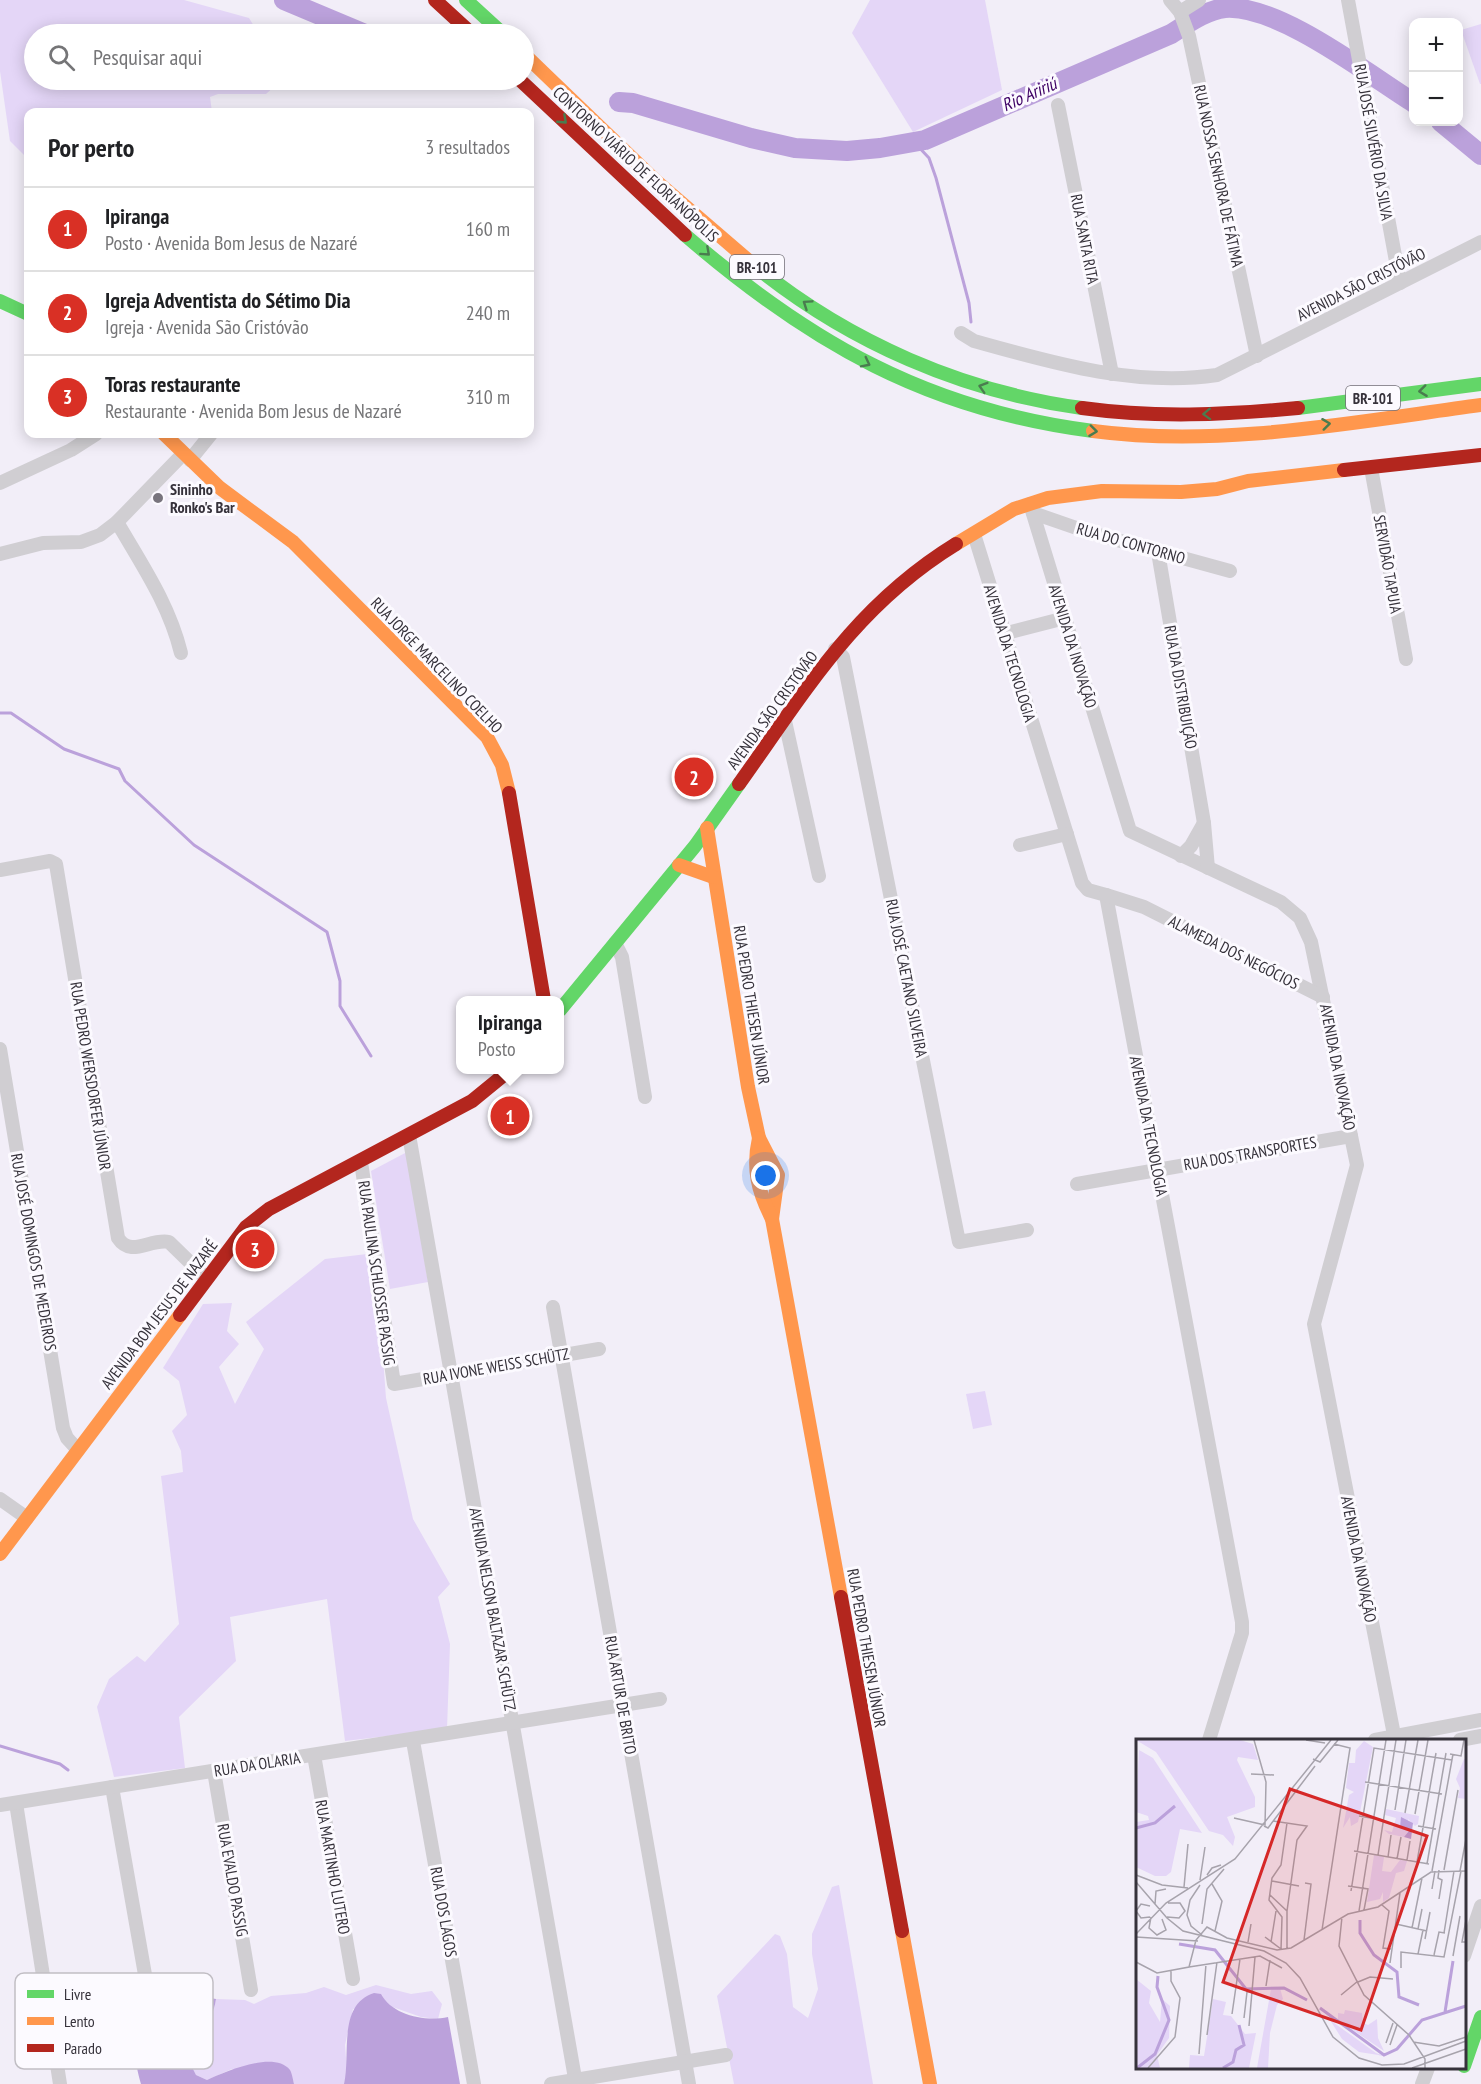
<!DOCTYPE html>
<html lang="pt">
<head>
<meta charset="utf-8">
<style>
	:root { --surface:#fff; --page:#f6f6f6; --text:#202124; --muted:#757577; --line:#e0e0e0; --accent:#d93025 }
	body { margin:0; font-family:"PT Sans Narrow",sans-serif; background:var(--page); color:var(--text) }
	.controls { position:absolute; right:18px; top:18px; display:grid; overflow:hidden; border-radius:12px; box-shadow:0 3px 15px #0003 }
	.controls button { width:54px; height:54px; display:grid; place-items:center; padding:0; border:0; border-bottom:2px solid var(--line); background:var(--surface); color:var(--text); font:30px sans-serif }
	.you { position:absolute; left:766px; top:1176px; width:21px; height:21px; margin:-15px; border:4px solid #fff; border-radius:50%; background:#1a73e8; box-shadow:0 0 0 9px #1a73e833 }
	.badge { display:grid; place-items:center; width:39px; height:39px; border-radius:50%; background:var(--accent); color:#fff; font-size:20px; font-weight:700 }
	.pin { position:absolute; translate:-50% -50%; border:3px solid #fff; box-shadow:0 2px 6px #0006 }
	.popup { position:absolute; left:456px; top:996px; width:108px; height:78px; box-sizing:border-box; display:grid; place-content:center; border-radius:12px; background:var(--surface); filter:drop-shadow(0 2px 4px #0005); font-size:20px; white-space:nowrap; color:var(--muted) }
	.popup b { font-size:22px; color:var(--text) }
	.popup::after { content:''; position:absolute; left:50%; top:100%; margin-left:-12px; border:12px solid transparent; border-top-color:var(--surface) }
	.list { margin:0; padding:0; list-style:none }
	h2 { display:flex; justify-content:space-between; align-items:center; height:78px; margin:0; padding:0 24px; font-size:26px }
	h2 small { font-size:20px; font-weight:400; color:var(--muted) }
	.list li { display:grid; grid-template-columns:39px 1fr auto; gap:18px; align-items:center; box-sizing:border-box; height:84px; padding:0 24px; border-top:2px solid var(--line) }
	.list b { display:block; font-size:22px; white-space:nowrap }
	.list p { margin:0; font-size:20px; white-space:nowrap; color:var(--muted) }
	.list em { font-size:20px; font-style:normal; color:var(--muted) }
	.icon { flex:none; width:33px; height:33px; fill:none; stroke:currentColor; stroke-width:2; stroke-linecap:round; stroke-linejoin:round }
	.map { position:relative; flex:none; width:1481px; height:2084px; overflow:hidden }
	.search { position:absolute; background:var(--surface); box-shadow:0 3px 15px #0003; left:24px; top:24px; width:510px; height:66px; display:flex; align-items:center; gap:15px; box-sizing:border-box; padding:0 21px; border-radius:33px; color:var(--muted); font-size:22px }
	.panel { position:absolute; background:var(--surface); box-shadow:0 3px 15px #0003; left:24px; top:108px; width:510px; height:330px; border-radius:12px }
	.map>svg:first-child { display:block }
</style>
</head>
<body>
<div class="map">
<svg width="1481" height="2084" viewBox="0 0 1481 2084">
	<rect width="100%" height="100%" fill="#f2eef8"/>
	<!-- green -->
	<g fill="#e4d6f7">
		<path d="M 0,0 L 184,0 L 249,18 L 259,34 L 34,34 L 34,80 L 276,80 L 277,84 L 266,94 L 218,94 L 210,97 L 212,112 L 28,112 L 28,159 L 10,141 L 0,71 Z"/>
		<path d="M 870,0 L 985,0 L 1002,90 L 913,132 L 852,33 Z"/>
		<path d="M 1481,24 L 1481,84 L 1480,84 L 1461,30 Z"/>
		<path d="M 407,1152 L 428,1282 L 390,1289 L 371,1171 Z"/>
		<path d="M 367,1254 L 383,1358 L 386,1398 L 413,1519 L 450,1584 L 438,1597 L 450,1644 L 447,1729 L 345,1741 L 327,1599 L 230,1617 L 236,1661 L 179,1717 L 185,1768 L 114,1777 L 97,1707 L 109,1679 L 137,1656 L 145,1662 L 179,1624 L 161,1476 L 183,1472 L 181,1451 L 172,1431 L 187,1415 L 179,1381 L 163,1368 L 203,1304 L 232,1303 L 227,1331 L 239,1344 L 219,1367 L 235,1404 L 264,1349 L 246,1322 L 325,1259 Z"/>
		<path d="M 985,1391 L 992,1425 L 973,1429 L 966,1394 Z"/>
		<path d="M 839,1885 L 873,2084 L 734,2084 L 717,1996 L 775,1934 L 780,1936 L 787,1954 L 793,2007 L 808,2018 L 818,1989 L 812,1954 L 812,1934 L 832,1887 Z"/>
		<path d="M 376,1985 L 411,1994 L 432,1991 L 442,2004 L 438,2019 L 421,2017 L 387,2005 L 353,2009 L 345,2045 L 347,2071 L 344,2084 L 294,2084 L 290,2070 L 232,2069 L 207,2080 L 196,2075 L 188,2059 C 197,2039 213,2021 216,1999 L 245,2000 L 254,2004 L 271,1996 L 306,1993 L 324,1987 L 346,1995 Z"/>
	</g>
	<!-- water -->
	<g fill="#bba1db">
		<path d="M 374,1993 L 381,1994 C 392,2015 425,2022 448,2017 L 460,2084 L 344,2084 C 351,2055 337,2005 374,1993 Z"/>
		<path d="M 187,1994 L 216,1999 C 213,2021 197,2039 188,2059 L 196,2075 L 207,2080 C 225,2072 274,2050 290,2070 C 292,2073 293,2080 294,2084 L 141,2084 C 133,2058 126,2008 159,1996 C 167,1993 179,1995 187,1994 Z"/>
	</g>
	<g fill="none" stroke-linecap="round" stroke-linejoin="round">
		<!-- stream -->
		<g stroke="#bba1db" stroke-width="3">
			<path d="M 1242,9 L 1245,0"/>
			<path d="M 914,142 L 929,158 L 936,178 L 969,303 L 971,322"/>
			<path d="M 0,713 L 11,713 L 64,749 L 119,769 L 125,781 L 194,845 L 327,932 L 340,981 L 340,1006 L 371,1056"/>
			<path d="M 0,1746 L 60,1764 L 68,1770"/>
		</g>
		<!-- river -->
		<g stroke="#bba1db" stroke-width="20">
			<path d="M 284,0 L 365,34"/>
			<path d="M 619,102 L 633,103 L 751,138 L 795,148 L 847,151 L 880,148 L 925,140 L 1171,34 C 1187,24 1206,10 1225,8 C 1278,4 1369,75 1414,103"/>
			<path d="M 1441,122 L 1481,155"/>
		</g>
		<!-- street -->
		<g stroke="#d0ced2" stroke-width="14">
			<path d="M 1170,0 L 1180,12 L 1189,36 L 1257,356"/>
			<path d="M 1348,0 L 1400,283"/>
			<path d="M 1180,12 L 1199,0"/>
			<path d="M 1058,105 L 1112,374"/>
			<path d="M 961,333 L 974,341 C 1053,363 1134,387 1217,375 L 1481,242"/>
			<path d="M 190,460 L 211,434"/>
			<path d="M 1371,468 L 1406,659"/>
			<path d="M 0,483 L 71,450 L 96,434"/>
			<path d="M 1030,504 L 1130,831 L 1281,902 L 1300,918 L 1311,942 L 1357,1165 L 1314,1324 L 1395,1740"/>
			<path d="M 1033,513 L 1088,532 L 1230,571"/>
			<path d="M 117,522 C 142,565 169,604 181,653"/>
			<path d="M 974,534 L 1082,883 L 1088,890 L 1106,895 L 1242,1622 L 1242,1633 L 1209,1740"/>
			<path d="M 1158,552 L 1204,823 L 1208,868"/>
			<path d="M 0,554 L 43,543 L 81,542 L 100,535 L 117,522 L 183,454"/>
			<path d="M 1003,634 L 1065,618"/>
			<path d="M 835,649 L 843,657 L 959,1242 L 1027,1230"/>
			<path d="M 785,721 L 819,876"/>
			<path d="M 1020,845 L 1067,834"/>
			<path d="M 1181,856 L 1191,846 L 1204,823"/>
			<path d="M 0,870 L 50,861 L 56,864 L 118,1238 C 131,1258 150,1238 169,1242 L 206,1278"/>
			<path d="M 1106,895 L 1144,907 L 1323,997"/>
			<path d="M 615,943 L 622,957 L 645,1097"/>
			<path d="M 0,1049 L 63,1428 L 67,1438 L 78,1450"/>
			<path d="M 409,1135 L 576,2084"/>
			<path d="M 361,1162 L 394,1384 L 599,1349"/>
			<path d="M 1077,1184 L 1351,1136"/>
			<path d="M 553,1307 L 689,2084"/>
			<path d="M 0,1499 L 27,1518"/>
			<path d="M 1375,1740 L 1481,1720"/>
			<path d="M 1460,1740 L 1481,1736"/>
			<path d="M 413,1741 L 474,2084"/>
			<path d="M 314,1755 L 353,1979"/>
			<path d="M 214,1771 L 251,1990"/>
			<path d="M 112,1787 L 147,1986"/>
			<path d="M 16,1803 L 60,2084"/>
			<path d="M 0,1805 L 660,1699"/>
			<path d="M 1464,1956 L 1481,1906"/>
			<path d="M 551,2084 L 726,2055"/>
			<path d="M 1422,2084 L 1428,2068"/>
		</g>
		<!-- fast -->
		<g stroke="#63d668" stroke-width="14">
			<path d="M 466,0 L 503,34"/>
			<path d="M 685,235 C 810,343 928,410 1093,431"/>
			<path d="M 756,267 C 849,342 963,392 1082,408"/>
			<path d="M 0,301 L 28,314"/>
			<path d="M 1298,408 L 1481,384"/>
			<path d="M 560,1010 L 695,846 L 739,784"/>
			<path d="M 1464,2066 L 1481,2017"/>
		</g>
		<!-- slow -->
		<g stroke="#ff974d" stroke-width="14">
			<path d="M 524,54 L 656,181 L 756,267"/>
			<path d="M 1093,431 C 1221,448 1354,422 1481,405"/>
			<path d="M 164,434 L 220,488 L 293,542 L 487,737 L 502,765 L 509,793"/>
			<path d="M 956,544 L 1014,509 L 1048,498 L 1102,491 L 1181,492 L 1217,489 L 1248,481 L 1344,470"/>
			<path d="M 707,828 L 748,1087 L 759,1138 L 778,1175 L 772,1219"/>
			<path d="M 679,865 L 713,877"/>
			<path d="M 759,1138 C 752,1169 758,1191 772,1219 L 841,1597"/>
			<path d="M 0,1554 L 180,1315"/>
			<path d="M 902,1931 L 930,2084"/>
		</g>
		<!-- jam -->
		<g stroke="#b3261e" stroke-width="14">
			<path d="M 435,0 L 472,34"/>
			<path d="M 520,80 L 685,235"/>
			<path d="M 1082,408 C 1154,418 1226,415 1298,408"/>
			<path d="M 1344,470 L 1481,455"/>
			<path d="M 739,784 C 806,690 855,606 956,544"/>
			<path d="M 509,793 L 544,1000"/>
			<path d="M 180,1315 L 246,1227 L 269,1209 L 472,1101 L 510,1070"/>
			<path d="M 841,1597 L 902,1931"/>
		</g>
	</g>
	<!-- one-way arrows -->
	<defs><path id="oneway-chevron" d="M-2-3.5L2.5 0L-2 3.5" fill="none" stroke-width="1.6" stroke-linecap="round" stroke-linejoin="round" transform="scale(1.5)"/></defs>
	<g stroke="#4a7c4f">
		<use href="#oneway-chevron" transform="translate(563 120) rotate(43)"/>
		<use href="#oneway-chevron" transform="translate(706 252) rotate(42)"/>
		<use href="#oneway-chevron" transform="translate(807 304) rotate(-146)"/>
		<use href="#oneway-chevron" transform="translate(866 363) rotate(27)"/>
		<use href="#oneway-chevron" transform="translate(983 387) rotate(-163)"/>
		<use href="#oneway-chevron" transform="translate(1423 391) rotate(173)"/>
		<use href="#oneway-chevron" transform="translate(1207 414) rotate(178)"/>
		<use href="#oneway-chevron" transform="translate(1326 424) rotate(-7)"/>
		<use href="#oneway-chevron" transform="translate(1093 431) rotate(7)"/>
	</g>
	<!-- markers -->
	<circle fill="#78747d" stroke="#fcfaff" stroke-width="2" cx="158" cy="498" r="6"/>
	<g text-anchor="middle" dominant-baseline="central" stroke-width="6" stroke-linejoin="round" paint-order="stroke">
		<!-- shield labels -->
		<g fill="#fcfaff" stroke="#716e76" stroke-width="1.5">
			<rect x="730" y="255" width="54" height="24" rx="4.5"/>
			<rect x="1346" y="386" width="54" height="24" rx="4.5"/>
		</g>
		<g font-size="15" font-weight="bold" fill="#36323b">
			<text x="757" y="267">BR-101</text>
			<text x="1373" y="398">BR-101</text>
		</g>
		<!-- street labels -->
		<g font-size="16" fill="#36323b" stroke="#fcfaff">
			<text transform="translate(1374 142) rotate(80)">RUA JOSÉ SILVÉRIO DA SILVA</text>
			<text transform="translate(636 164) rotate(43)">CONTORNO VIÁRIO DE FLORIANÓPOLIS</text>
			<text transform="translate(1219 176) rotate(78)">RUA NOSSA SENHORA DE FÁTIMA</text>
			<text transform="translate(1085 239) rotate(79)">RUA SANTA RITA</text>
			<text transform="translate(1361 284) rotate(-27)">AVENIDA SÃO CRISTÓVÃO</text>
			<text transform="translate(1131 543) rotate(16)">RUA DO CONTORNO</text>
			<text transform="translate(1388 564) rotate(80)">SERVIDÃO TAPUIA</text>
			<text transform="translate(1073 646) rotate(73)">AVENIDA DA INOVAÇÃO</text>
			<text transform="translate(1010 653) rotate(73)">AVENIDA DA TECNOLOGIA</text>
			<text transform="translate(437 665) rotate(46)">RUA JORGE MARCELINO COELHO</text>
			<text transform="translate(1181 687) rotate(80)">RUA DA DISTRIBUIÇÃO</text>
			<text transform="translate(772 710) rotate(-54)">AVENIDA SÃO CRISTÓVÃO</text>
			<text transform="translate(1234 952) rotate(27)">ALAMEDA DOS NEGÓCIOS</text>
			<text transform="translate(907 978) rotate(79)">RUA JOSÉ CAETANO SILVEIRA</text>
			<text transform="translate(752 1005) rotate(81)">RUA PEDRO THIESEN JÚNIOR</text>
			<text transform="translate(1338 1067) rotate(79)">AVENIDA DA INOVAÇÃO</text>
			<text transform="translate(91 1076) rotate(81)">RUA PEDRO WERSDORFER JÚNIOR</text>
			<text transform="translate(1149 1126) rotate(79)">AVENIDA DA TECNOLOGIA</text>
			<text transform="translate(1250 1153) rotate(-10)">RUA DOS TRANSPORTES</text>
			<text transform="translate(34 1252) rotate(80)">RUA JOSÉ DOMINGOS DE MEDEIROS</text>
			<text transform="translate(377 1273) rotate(82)">RUA PAULINA SCHLOSSER PASSIG</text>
			<text transform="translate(159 1314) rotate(-53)">AVENIDA BOM JESUS DE NAZARÉ</text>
			<text transform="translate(496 1366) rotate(-10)">RUA IVONE WEISS SCHÜTZ</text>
			<text transform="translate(1359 1559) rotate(79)">AVENIDA DA INOVAÇÃO</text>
			<text transform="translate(493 1609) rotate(80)">AVENIDA NELSON BALTAZAR SCHÜTZ</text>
			<text transform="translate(867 1648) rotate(80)">RUA PEDRO THIESEN JÚNIOR</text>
			<text transform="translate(621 1695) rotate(80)">RUA ARTUR DE BRITO</text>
			<text transform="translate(257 1764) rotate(-9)">RUA DA OLARIA</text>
			<text transform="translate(333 1867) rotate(80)">RUA MARTINHO LUTERO</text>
			<text transform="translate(233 1880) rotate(80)">RUA EVALDO PASSIG</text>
			<text transform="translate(444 1912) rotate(80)">RUA DOS LAGOS</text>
		</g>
		<!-- poi labels -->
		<g font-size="16" font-weight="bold" fill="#36323b" stroke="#fcfaff" text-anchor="start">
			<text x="170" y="489">Sininho<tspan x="170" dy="18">Ronko's Bar</tspan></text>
		</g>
		<!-- water labels -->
		<g font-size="18" font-style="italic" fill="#3d0164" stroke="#fcfaff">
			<text transform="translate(1029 94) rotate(-24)">Rio Aririú</text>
		</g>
	</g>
	<!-- overview -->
	<g transform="translate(1136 1739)">
		<rect width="330" height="330" fill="#f2eef8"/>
		<path d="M 0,1 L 104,1 L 117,5 L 122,21 L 102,18 L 101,21 L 119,58 L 119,68 L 91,78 L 99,98 L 97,107 L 87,96 L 73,92 L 20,13 ZM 228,2 L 237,8 L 222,83 L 215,87 L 214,78 L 207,89 L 213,56 L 218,53 L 210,49 L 213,24 L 219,24 L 220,11 ZM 3,11 L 17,19 L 66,94 L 44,90 L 35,133 L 30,137 L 19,137 L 0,128 L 0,83 L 13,81 L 12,77 L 0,73 ZM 328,20 L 330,20 L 330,60 L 322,59 L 324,49 L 320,40 ZM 250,70 L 283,77 L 282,85 L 279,87 L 272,80 L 273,94 L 268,98 L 253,95 L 248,91 L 256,93 L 260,79 L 249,76 ZM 238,116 L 248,118 L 246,132 L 255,133 L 264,121 L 271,122 L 268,132 L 260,134 L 253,159 L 247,163 L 247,153 L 244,160 L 231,163 ZM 0,240 L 15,252 L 13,264 L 24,283 L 26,260 L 34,267 L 33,299 L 21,316 L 24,329 L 0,329 ZM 144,249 L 147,260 L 141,266 L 134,294 L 132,329 L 121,329 L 135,250 ZM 77,260 L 90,263 L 87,276 L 95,277 L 109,295 L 120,294 L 113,329 L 53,329 L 54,316 L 68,317 ZM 209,271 L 226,274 L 227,284 L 232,286 L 241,280 L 242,299 L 248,312 L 202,281 L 202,274 L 208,275 ZM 194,281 L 240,314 L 249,317 L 223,313 L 206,300 Z" fill="#e4d6f7"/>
		<path d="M 265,78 L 277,84 L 275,100 L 268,98 L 273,92 L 264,89 Z" fill="#bba1db"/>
		<path fill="none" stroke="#bba1db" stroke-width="3" d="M 0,89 L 19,84 L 39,67M 224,181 L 224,194 L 238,216 L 261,233 L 263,258 L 283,266M 43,205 L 79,211 L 110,250 L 148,249 L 171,261M 184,269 L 248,316 L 261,310 L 286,281 L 330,267M 309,273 L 317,222M 1,329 L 19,315 L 33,281 L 21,248 L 22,237M 87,329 L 97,323 L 100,311 L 108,306 L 103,286"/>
		<path fill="none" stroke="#a7a3ac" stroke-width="1.5" d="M 170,1 L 189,4M 314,15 L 325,17 L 328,1M 177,20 L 184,23 L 202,1M 115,35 L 138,36M 229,43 L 306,55M 259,71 L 270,1M 269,74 L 282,1M 279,75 L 292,1M 223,77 L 247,81M 98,79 L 129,86 L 130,43 L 118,1M 137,82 L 171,87 L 161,101 L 151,172 L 151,210M 128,87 L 132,89 L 179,27M 282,87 L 300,90M 218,112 L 293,125M 242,116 L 260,1M 252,118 L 255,96M 261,120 L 265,98M 271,121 L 274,102M 281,123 L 300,14M 291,125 L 310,14M 308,131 L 322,51M 296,132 L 317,15M 324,132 L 330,100M 0,136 L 26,146 L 52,149M 71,136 L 76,129 L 85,126M 64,141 L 69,108M 136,142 L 163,147M 0,143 L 31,179 L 47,192 L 128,212 L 150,224 L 164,239 L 197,298 L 223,319 L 246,326 L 268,325 L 330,302M 76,145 L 86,162 L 79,192M 64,146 L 54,161 L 51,176 L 55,187 L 66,196M 212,147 L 232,150 L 228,171M 48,148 L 52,105M 296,150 L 299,132M 215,152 L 238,9 L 316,21M 134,156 L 151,172M 303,160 L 306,141 L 302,139 L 303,131M 19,165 L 20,152 L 30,150M 246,166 L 253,172 L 247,209 L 255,210M 223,172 L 250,1M 14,178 L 5,179 L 0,172 L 5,165 L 14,167M 15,178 L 13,189 L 21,196 L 30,191 L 26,180M 31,178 L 43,179 L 49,172 L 44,164 L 32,164M 206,178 L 203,207 L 228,256 L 273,296 L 289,320 L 289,329M 330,181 L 326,203 L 330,203M 66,185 L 71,150 L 88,130M 260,185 L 291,192M 276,189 L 286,139M 282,190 L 286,170M 186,191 L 214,9 L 198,5M 308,194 L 318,132M 0,195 L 30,164 L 99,120 L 195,1M 0,198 L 62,202M 129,198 L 145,210M 289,200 L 294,173M 168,201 L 175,145 L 169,144M 112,203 L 115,185M 135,203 L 140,172M 145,211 L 146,178 L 133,161 L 136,139 L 145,126 L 151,84M 282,215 L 287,191M 298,216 L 303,193 L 309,194M 317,217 L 324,177M 0,223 L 21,234 L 53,228 L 60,201 L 71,188 L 91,199 L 141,211 L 155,209 L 212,175 L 242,168 L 295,133 L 330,132M 254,224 L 264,154M 53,228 L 124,217 L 146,229M 265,229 L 265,213 L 308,218 L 325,132M 222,243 L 234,238 L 257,240M 130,247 L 134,221M 205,256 L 222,242M 96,275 L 104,220M 108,279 L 111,253 L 116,252M 113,287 L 119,218M 71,296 L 81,223M 277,303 L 303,307 L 330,298M 250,304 L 257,284M 254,306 L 261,286M 63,315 L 70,225M 12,329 L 39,298 L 44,259 L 35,242 L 35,232M 276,329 L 330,310"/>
		<path fill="#d62828" fill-opacity="0.15" stroke="#d62828" stroke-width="3" d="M 154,50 L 291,97 L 225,291 L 87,243 Z"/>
		<rect width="330" height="330" fill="none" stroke="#36323b" stroke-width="3"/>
	</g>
	<!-- legend -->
	<rect x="15" y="1973" width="198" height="96" rx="9" fill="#fcfaff" stroke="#c1bec4" stroke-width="1.5"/>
	<rect x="27" y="1990" width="27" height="8" fill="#63d668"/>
	<rect x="27" y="2017" width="27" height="8" fill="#ff974d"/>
	<rect x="27" y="2044" width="27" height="8" fill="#b3261e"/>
	<g font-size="16" fill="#36323b">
		<text x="64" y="2000">Livre</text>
		<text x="64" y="2027">Lento</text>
		<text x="64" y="2054">Parado</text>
	</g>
</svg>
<div class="controls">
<button>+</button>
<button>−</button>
</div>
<div class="you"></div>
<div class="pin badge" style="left:510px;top:1116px">1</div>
<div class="popup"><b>Ipiranga</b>Posto</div>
<div class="pin badge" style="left:694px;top:777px">2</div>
<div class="pin badge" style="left:255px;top:1249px">3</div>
<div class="search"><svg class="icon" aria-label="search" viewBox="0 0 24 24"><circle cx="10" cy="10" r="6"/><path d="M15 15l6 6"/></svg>Pesquisar aqui</div>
<section class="panel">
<h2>Por perto<small>3 resultados</small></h2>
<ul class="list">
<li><span class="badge">1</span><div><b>Ipiranga</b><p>Posto · Avenida Bom Jesus de Nazaré</p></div><em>160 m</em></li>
<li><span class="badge">2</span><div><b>Igreja Adventista do Sétimo Dia</b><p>Igreja · Avenida São Cristóvão</p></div><em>240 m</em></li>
<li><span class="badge">3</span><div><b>Toras restaurante</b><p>Restaurante · Avenida Bom Jesus de Nazaré</p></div><em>310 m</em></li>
</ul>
</section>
</div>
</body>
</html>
